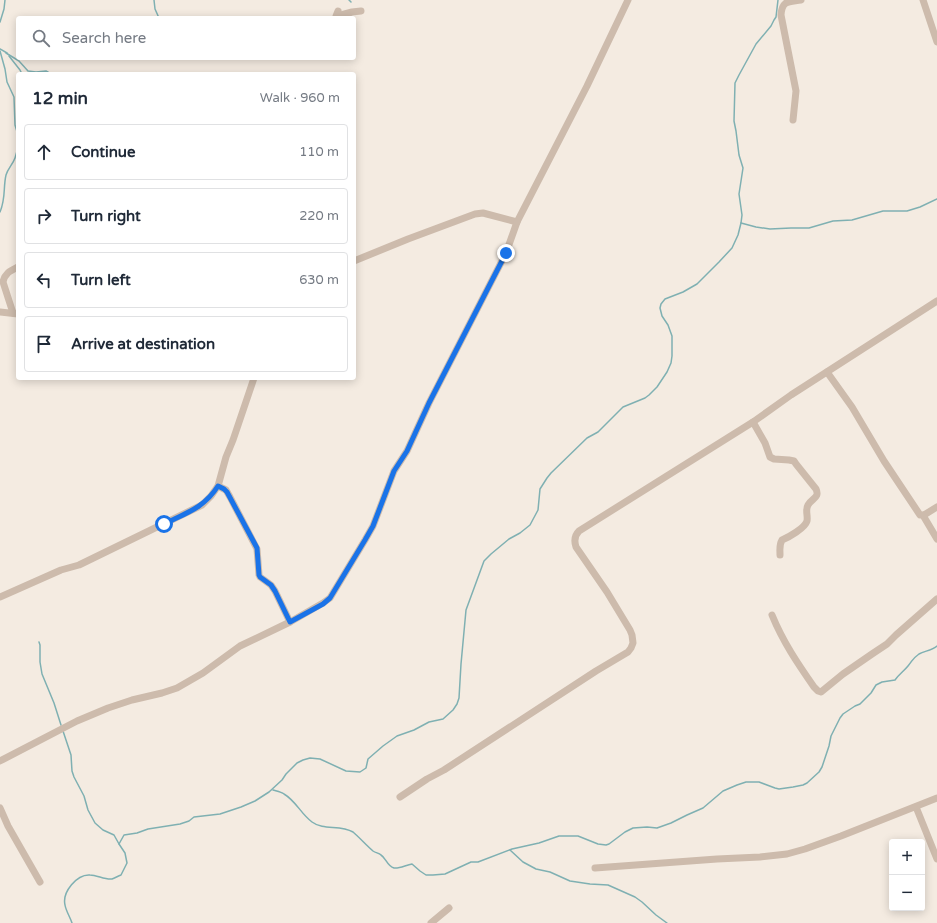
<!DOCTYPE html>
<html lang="en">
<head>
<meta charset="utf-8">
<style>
	:root { --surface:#fff; --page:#f2f2f3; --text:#1f2937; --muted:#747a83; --line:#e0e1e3 }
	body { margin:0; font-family:"Varela Round",sans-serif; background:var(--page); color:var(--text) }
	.controls { position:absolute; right:12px; bottom:12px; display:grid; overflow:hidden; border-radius:4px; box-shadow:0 2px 10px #0003 }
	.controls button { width:36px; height:36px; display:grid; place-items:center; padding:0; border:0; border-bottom:1px solid var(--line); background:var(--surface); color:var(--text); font:20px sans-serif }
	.stop { position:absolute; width:12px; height:12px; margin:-9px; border:3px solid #1a73e8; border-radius:50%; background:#fff }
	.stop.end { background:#1a73e8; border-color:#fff; box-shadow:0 1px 4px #0008 }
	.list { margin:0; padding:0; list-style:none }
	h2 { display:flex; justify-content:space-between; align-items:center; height:52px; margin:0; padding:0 16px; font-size:17px }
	h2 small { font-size:13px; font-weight:400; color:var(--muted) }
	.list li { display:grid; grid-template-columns:26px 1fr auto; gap:12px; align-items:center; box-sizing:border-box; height:56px; margin:0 8px 8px; padding:0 8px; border:1px solid var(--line); border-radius:4px }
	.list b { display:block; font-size:15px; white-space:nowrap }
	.list em { font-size:13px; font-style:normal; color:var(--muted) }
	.icon { flex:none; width:22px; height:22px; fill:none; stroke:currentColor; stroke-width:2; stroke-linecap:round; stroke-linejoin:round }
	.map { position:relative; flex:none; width:937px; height:923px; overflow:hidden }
	.search { position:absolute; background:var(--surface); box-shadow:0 2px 10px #0003; left:16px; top:16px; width:340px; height:44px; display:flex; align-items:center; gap:10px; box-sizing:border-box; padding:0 14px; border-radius:4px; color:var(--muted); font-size:15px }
	.panel { position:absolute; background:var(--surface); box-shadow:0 2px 10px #0003; left:16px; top:72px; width:340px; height:308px; border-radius:4px }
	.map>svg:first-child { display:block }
</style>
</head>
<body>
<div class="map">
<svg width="937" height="923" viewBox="0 0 937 923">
	<rect width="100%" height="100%" fill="#f4ebe1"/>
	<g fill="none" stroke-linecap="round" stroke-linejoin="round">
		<!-- stream -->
		<g stroke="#7fb0b2" stroke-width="1.5">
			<path d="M 154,0 L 155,9 L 159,18"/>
			<path d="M 349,0 L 351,2"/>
			<path d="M 0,22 L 4,9 L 5,0"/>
			<path d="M 0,49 L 7,53"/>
			<path d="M 0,51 L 5,69 L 7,82 L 14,97 L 15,125 L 18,135"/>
			<path d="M 6,53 L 19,61 L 28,71 L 36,72 L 46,71 L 51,74"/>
			<path d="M 9,56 L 20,70 L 22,74"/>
			<path d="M 0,212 C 6,198 3,188 6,175 C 8,168 13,164 15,158 C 17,153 18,147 18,143"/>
			<path d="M 741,223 L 756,227 L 770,229 L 791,228 L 809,228 L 833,221 L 852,220 L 883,211 L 907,211 L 920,207 L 937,199"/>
			<path d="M 39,642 L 40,645 L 40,662 L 42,674 L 54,703 L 61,725"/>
			<path d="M 63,731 L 71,755 L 72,771 L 74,777 L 84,796 L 88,810 L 95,823 L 103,830 L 114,835 L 119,844"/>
			<path d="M 273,790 C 276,791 281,792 284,794 C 296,801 301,814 312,822 C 324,831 340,824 353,832 C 360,838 366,845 373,851 C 376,853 379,853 381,855 C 386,858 387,866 394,868 C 399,869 406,865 412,864 L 420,871 L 426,875 L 433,875 L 445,874 L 471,862 L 478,862 L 512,849 L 539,843 L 559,836 L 578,836 L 598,844 L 606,845 L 609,844 L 625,832 L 633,828 L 647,827 L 657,828 L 671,823 L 687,815 L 703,808 L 723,791 L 737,785 L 746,782 L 759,782 L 775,788 L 779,789 L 793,787 L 803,785 L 807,783 L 819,772 L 822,767 L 829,746 L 831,736 L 840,718 L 843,714 L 855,706 L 860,704 L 871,693 L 876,685 L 882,682 L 895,680 C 899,674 904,671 908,666 C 913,660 912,659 919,654 C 925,651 932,650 937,646"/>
			<path d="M 510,850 L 523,862 L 536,869 L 550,872 L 570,881 L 590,884 L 608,885 L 635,897 L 642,902 L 656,915 L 667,923"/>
			<path d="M 72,923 C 70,917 66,911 65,905 C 62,892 77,874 90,875 C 97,875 105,880 112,879 C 115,878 118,876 121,875 L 127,863 L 125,853 L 119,844 L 124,835 L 137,833 L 148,829 L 180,824 L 189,821 L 194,817 L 220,814 L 241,807 L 255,801 L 269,792 L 282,780 L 286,774 L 297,763 L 303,760 L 310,758 L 320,759 L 346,771 L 360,772 L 366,768 L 368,759 L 383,746 L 397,736 L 414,730 L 429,722 L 443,719 L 453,710 L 457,704 L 459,698 L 461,664 L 466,610 L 484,561 L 491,554 L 509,539 L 520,533 L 530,525 L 538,510 L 540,489 L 547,478 L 551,473 L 587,438 L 598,432 L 623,407 L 645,398 L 649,395 L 657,387 L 667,372 L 671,363 L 672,356 L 672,336 L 668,325 L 662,316 L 660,308 L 661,304 L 665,299 L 683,292 L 697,284 L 719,262 L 732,248 L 738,235 L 741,223 L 742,215 L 739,194 L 743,168 L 739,155 L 736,131 L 734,121 L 735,83 L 739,75 L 756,44 L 771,26 L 774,20 L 776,17 L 778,0"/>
		</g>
		<!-- minor -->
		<g stroke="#cdbbac" stroke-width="7">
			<path d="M 923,0 L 937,42"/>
			<path d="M 341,15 L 352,12 L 361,11"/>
			<path d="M 336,16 L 338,11"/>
			<path d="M 793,120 L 796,91 L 781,15 C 782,0 789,2 801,0"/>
			<path d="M 354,261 L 408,239 L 475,214 L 483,213 L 517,222"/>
			<path d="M 0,312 L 18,314"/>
			<path d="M 13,313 L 3,282 C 5,273 10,271 18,267"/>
			<path d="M 827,372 L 852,407 L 884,461 L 920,515 L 924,515 L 924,517 L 937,539"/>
			<path d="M 753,422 L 765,443 L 770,457 L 774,459 L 789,460 L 794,461 L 796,464 L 816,489 C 820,498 812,498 808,505 C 805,510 808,515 807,521 C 805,528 789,537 782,540 C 779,545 780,549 780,555"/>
			<path d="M 218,486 L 226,490 L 230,497 L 257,549 L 259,575 L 260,577 L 271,585 L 275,591 L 290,622"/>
			<path d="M 924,515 L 937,507"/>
			<path d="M 0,597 L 61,570 L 79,565 L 202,505 L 211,496 L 218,486 L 226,457 L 233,440 L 254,378"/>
			<path d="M 772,615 C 783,642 798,664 814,687 L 818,691 L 821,692 L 843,674 L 872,654 L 887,644 L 896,635 L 937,599"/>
			<path d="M 0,761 L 77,721 L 108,708 L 132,700 L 162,693 L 177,688 L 203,673 L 240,646 L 290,622 L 323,603 L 330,598 L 365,540 L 373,526 L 394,471 L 407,451 L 429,403 L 506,253 L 517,222 L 587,86 L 628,0"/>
			<path d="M 400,797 L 427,779 L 444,770 L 596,671 L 628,652 L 631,648 L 633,643 L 632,635 L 630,630 L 607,592 L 576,547 C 574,541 574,536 579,531 L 753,422 L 791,395 L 937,301"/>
			<path d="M 916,807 L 937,859"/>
			<path d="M 0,808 L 8,826 L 40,882"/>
			<path d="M 595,868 L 717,859 L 760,857 L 787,854 L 805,849 L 841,836 L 937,798"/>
			<path d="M 431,923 L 449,908"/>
		</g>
	</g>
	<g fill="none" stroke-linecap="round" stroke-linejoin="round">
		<!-- route -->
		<path stroke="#1a73e8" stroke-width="5" d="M 164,524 C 186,513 204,508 218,486 L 224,489 L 227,492 L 257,548 L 259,575 L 260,577 L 271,585 L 275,591 L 290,622 L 323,604 L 330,598 L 365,540 L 373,526 L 394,471 L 407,451 L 429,403 L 506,253"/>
	</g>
</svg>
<div class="controls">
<button>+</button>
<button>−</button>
</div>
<div class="stop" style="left:164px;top:524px"></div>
<div class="stop end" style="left:506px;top:253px"></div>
<div class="search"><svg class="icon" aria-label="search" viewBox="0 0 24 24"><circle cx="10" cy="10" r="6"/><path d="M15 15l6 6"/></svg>Search here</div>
<section class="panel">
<h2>12 min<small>Walk · 960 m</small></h2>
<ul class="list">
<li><svg class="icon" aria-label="ahead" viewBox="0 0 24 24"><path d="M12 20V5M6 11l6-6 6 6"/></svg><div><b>Continue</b></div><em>110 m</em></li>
<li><svg class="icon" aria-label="right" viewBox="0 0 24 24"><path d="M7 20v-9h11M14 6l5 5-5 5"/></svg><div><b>Turn right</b></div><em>220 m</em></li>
<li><svg class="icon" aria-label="left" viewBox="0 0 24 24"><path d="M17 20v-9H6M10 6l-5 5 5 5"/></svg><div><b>Turn left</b></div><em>630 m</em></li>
<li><svg class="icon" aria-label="arrive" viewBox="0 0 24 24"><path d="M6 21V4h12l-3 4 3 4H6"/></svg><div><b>Arrive at destination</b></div></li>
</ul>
</section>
</div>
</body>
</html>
